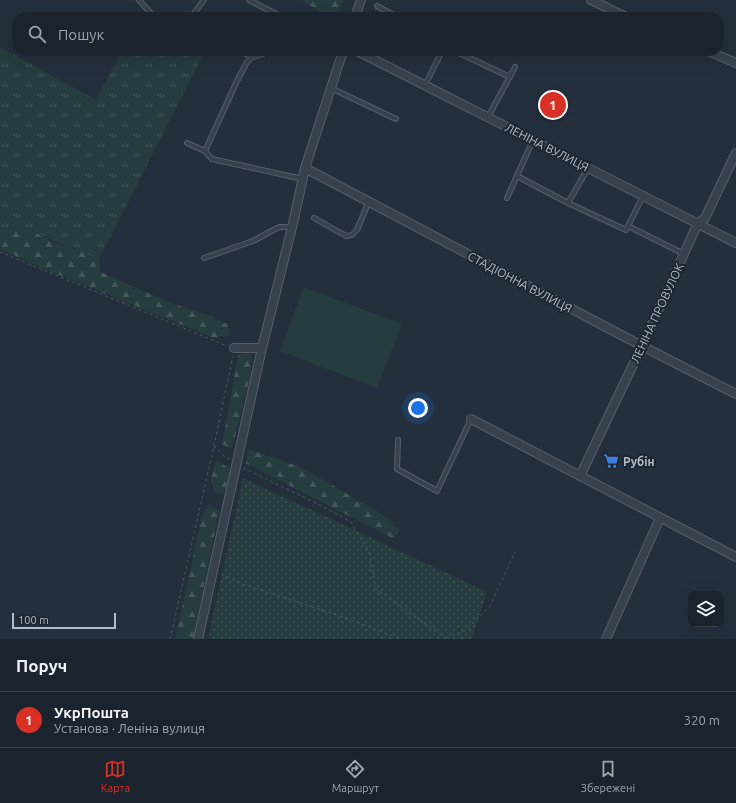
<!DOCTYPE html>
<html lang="uk">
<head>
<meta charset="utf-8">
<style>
	:root { --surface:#1b232e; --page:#242b36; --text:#f1f3f6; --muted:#a0a4aa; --line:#39404a; --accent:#d93025 }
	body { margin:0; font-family:Ubuntu,sans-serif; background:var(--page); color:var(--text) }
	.controls { position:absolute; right:12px; bottom:12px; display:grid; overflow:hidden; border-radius:8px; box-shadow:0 4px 16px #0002 }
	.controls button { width:36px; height:36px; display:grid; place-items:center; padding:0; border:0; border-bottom:1px solid var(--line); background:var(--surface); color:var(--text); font:20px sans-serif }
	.scale { position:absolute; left:12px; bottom:10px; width:104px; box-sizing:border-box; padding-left:4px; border:2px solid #b4bcc9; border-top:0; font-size:11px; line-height:14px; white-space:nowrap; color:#b4bcc9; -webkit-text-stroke:3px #1d2633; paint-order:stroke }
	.you { position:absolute; left:418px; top:408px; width:14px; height:14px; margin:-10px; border:3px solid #fff; border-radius:50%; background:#1a73e8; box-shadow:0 0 0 6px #1a73e833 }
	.badge { display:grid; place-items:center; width:26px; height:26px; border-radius:50%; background:var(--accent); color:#fff; font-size:13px; font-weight:700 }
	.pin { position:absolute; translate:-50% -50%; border:2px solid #fff; box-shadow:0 1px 4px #0006 }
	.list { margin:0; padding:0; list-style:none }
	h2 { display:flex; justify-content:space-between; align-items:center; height:52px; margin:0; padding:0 16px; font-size:17px }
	h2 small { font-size:13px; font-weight:400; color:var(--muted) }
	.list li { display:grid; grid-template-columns:26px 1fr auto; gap:12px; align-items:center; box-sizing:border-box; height:56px; padding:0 16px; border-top:1px solid var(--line) }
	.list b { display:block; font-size:15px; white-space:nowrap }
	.list p { margin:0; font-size:13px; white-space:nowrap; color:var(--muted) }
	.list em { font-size:13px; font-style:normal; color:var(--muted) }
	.icon { flex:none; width:22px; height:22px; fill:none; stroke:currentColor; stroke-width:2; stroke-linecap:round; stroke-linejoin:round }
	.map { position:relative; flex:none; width:736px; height:639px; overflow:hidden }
	.search { position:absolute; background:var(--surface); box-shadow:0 4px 16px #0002; left:12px; right:12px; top:12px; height:44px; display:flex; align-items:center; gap:10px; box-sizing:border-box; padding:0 14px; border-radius:16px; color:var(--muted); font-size:15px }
	.sheet { height:108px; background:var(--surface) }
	nav { display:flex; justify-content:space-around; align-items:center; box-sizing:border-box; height:56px; border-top:1px solid var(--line); background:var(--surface); font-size:11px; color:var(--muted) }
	nav a { display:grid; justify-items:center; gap:2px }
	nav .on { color:var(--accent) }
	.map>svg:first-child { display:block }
</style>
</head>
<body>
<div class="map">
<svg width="736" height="639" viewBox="0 0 736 639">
	<defs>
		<pattern id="grass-tufts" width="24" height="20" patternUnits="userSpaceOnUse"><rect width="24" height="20" fill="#263c3f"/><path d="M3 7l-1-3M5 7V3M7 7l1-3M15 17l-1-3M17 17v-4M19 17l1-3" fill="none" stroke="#435659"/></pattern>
		<pattern id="forest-firs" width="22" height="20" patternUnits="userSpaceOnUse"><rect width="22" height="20" fill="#263c3f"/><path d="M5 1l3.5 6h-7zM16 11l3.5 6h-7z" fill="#435659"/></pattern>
		<pattern id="garden-dots" width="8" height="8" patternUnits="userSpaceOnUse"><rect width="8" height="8" fill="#263c3f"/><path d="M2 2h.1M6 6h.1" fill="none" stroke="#435659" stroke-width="1.8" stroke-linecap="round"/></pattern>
	</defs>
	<rect width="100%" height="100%" fill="#242f3e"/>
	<!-- grass -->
	<path fill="url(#grass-tufts)" d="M 0,47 L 96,100 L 122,51 L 205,51 L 99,259 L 59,243 L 25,227 L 11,233 L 0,227 Z"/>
	<!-- forest -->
	<g fill="url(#forest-firs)">
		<path d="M 301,0 L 343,0 L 337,17 L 329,17 Z"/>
		<path d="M 0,227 L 12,231 L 25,227 L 55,243 L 85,252 L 99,259 L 101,272 L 168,302 L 211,316 L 227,324 L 231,335 L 214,338 L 47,270 L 0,249 Z"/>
		<path d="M 252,353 L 250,377 L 232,448 L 222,445 L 238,355 Z"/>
		<path d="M 248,449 L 297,466 L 322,479 L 390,519 L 393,526 L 400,530 L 394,539 L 245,463 Z"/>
		<path d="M 216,460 L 229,468 L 229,479 L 223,494 L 214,492 L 211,479 Z"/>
		<path d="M 209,504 L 219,511 L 193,639 L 175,639 L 202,516 Z"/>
	</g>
	<!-- park -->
	<path fill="#263c3f" d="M 304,287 L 402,324 L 377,388 L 280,351 Z"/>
	<!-- garden -->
	<path fill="url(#garden-dots)" d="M 243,478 L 487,592 L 472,639 L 208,639 Z"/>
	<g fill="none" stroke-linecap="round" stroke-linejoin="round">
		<!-- service casing -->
		<g stroke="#565f6c" stroke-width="6">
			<g id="service">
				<path d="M 139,0 L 154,17"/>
				<path d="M 249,0 L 282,17"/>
				<path d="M 377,6 L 397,17"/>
				<path d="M 191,17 L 204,0"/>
				<path d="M 239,51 L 253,57"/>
				<path d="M 459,53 L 510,77"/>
				<path d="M 425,85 L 442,51"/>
				<path d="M 331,88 L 396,119"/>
				<path d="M 488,117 L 515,67"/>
				<path d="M 187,143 L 205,151 L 237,81 L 247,62 L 253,57 L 269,52 L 269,51"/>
				<path d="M 205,151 L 212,159 L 303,179"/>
				<path d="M 517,176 L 568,203 L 626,230 L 643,196"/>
				<path d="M 507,198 L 533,140"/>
				<path d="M 568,203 L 588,168"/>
				<path d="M 314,218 L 346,236 L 352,235 L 357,230 L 369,201"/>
				<path d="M 628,226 L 684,254"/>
				<path d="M 204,258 L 253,241 L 279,227 L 292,227"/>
				<path d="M 398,440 L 397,469 L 437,491 L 471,419"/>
			</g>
		</g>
		<!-- minor casing -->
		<g stroke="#565f6c" stroke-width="10">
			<g id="minor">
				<path d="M 591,0 L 626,17"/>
				<path d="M 355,17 L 361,0"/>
				<path d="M 357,51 L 736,243"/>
				<path d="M 708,51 L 736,63"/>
				<path d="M 305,168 L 642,346 L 736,394"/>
				<path d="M 234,348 L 262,348"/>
				<path d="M 471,419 L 736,557"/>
				<path d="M 580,476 L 642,346 L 698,223 L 705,218 L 736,153"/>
				<path d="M 198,639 L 262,348 L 294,219 L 305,168 L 343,51"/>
				<path d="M 606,639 L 660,518"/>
			</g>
		</g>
		<!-- path -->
		<g stroke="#44595c" stroke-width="1" stroke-dasharray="3 3" stroke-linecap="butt">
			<path d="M 0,252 L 227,346"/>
			<path d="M 214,446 L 225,457 L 230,460"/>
			<path d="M 243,468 L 320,505 L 351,522 L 369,552 L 376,589 L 447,639"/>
			<path d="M 221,574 L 245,585 L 346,618 L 401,639"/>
			<path d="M 446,638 L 466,630 L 490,606 L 515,552"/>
			<path d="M 170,639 L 214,446 L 233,356"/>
		</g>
		<!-- service -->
		<use href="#service" stroke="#38414e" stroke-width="4"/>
		<!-- minor -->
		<use href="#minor" stroke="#38414e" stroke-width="8"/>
	</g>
	<!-- icons -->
	<defs>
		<g id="supermarket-bare" transform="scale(1.2)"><path d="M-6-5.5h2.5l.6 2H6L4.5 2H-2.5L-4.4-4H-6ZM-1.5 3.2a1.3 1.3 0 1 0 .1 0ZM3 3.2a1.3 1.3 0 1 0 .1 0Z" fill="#3f7fe0" stroke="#1d2633" stroke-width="2.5" paint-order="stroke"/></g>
	</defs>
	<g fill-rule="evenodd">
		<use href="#supermarket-bare" x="611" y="461"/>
	</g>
	<g text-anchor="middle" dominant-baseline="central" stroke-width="4" stroke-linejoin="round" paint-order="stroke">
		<!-- street labels -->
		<g font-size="12" fill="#b4bcc9" stroke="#1d2633">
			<text transform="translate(547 147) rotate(27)">ЛЕНІНА ВУЛИЦЯ</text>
			<text transform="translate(520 282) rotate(28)">СТАДІОННА ВУЛИЦЯ</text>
			<text transform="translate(657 313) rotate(-65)">ЛЕНІНА ПРОВУЛОК</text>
		</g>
		<!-- poi labels -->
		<g font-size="12" font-weight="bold" fill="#b4bcc9" stroke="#1d2633" text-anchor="start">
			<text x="623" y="461">Рубін</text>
		</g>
	</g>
</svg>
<div class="controls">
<button><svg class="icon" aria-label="layers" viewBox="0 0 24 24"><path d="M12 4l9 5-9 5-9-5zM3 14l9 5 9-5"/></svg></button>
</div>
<div class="scale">100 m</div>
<div class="you"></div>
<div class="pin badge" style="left:553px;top:105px">1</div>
<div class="search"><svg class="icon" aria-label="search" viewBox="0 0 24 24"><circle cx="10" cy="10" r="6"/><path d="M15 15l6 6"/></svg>Пошук</div>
</div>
<section class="sheet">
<h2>Поруч<small></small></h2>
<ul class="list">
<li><span class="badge">1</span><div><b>УкрПошта</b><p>Установа · Леніна вулиця</p></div><em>320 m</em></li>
</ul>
</section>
<nav>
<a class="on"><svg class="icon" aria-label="map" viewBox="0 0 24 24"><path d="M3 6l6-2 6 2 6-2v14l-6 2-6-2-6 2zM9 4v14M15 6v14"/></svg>Карта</a>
<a><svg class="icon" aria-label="directions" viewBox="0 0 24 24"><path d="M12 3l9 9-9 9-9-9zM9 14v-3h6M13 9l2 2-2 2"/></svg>Маршрут</a>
<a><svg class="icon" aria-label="saved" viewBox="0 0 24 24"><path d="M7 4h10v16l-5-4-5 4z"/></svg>Збережені</a>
</nav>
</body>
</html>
